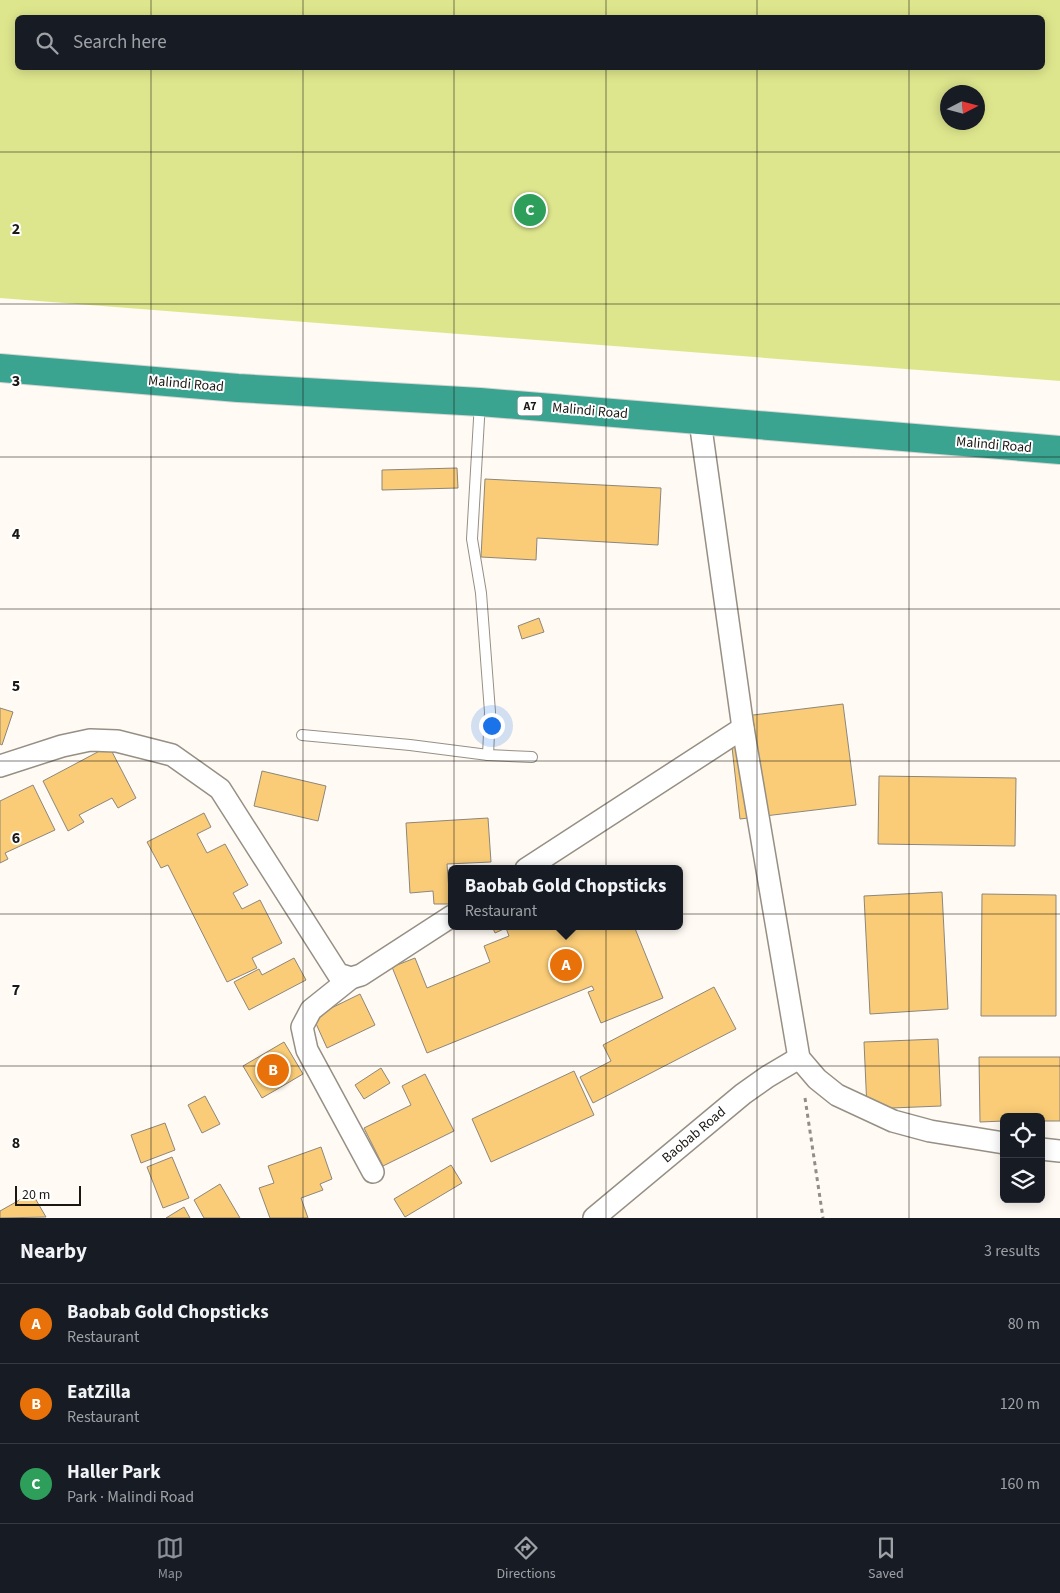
<!DOCTYPE html>
<html lang="en">
<head>
<meta charset="utf-8">
<style>
	:root { --surface:#171b24; --page:#20242c; --text:#f1f3f6; --muted:#9ea1a6; --line:#363941; --accent:#8c9099 }
	body { margin:0; font-family:"Source Sans 3",sans-serif; background:var(--page); color:var(--text) }
	.controls { position:absolute; right:15px; bottom:15px; display:grid; overflow:hidden; border-radius:8px; box-shadow:0 2px 12px #0003 }
	.controls button { width:45px; height:45px; display:grid; place-items:center; padding:0; border:0; border-bottom:1px solid var(--line); background:var(--surface); color:var(--text); font:25px sans-serif }
	.compass { position:absolute; left:940px; top:85px; width:45px; height:45px; border-radius:50%; background:var(--surface); box-shadow:0 2px 12px #0003; rotate:84deg }
	.scale { position:absolute; left:15px; bottom:12px; width:66px; box-sizing:border-box; padding-left:5px; border:2px solid #1b1814; border-top:0; font-size:14px; line-height:18px; white-space:nowrap; color:#1b1814; -webkit-text-stroke:4px #fff; paint-order:stroke }
	.you { position:absolute; left:491px; top:725px; width:18px; height:18px; margin:-12px; border:4px solid #fff; border-radius:50%; background:#1a73e8; box-shadow:0 0 0 8px #1a73e833 }
	.badge { display:grid; place-items:center; width:32px; height:32px; border-radius:50%; background:var(--accent); color:#fff; font-size:16px; font-weight:700 }
	.pin { position:absolute; translate:-50% -50%; border:2px solid #fff; box-shadow:0 1px 5px #0006 }
	.popup { position:absolute; left:448px; top:865px; width:235px; height:65px; box-sizing:border-box; display:grid; place-content:center; border-radius:8px; background:var(--surface); filter:drop-shadow(0 1px 4px #0005); font-size:16px; white-space:nowrap; color:var(--muted) }
	.popup b { font-size:19px; color:var(--text) }
	.popup::after { content:''; position:absolute; left:50%; top:100%; margin-left:-10px; border:10px solid transparent; border-top-color:var(--surface) }
	.list { margin:0; padding:0; list-style:none }
	h2 { display:flex; justify-content:space-between; align-items:center; height:65px; margin:0; padding:0 20px; font-size:21px }
	h2 small { font-size:16px; font-weight:400; color:var(--muted) }
	.list li { display:grid; grid-template-columns:32px 1fr auto; gap:15px; align-items:center; box-sizing:border-box; height:80px; padding:0 20px; border-top:1px solid var(--line) }
	.list b { display:block; font-size:19px; white-space:nowrap }
	.list p { margin:0; font-size:16px; white-space:nowrap; color:var(--muted) }
	.list em { font-size:16px; font-style:normal; color:var(--muted) }
	.icon { flex:none; width:28px; height:28px; fill:none; stroke:currentColor; stroke-width:2; stroke-linecap:round; stroke-linejoin:round }
	.map { position:relative; flex:none; width:1060px; height:1218px; overflow:hidden }
	.search { position:absolute; background:var(--surface); box-shadow:0 2px 12px #0003; left:15px; right:15px; top:15px; height:55px; display:flex; align-items:center; gap:12px; box-sizing:border-box; padding:0 18px; border-radius:8px; color:var(--muted); font-size:19px }
	.sheet { height:305px; background:var(--surface) }
	nav { display:flex; justify-content:space-around; align-items:center; box-sizing:border-box; height:70px; border-top:1px solid var(--line); background:var(--surface); font-size:14px; color:var(--muted) }
	nav a { display:grid; justify-items:center; gap:2px }
	nav .on { color:var(--accent) }
	.map>svg:first-child { display:block }
</style>
</head>
<body>
<div class="map">
<svg width="1060" height="1218" viewBox="0 0 1060 1218">
	<rect width="100%" height="100%" fill="#fffaf3"/>
	<!-- green -->
	<path fill="#dee68d" fill-rule="evenodd" d="M 0,0 L 1060,0 L 1060,381 L 0,298 ZM 18,18 L 1042,18 L 1042,68 L 18,68 ZM 948,92 L 978,92 L 978,122 L 948,122 Z"/>
	<!-- building -->
	<g fill="#facc77" stroke="#8d867b">
		<path d="M 457,468 L 458,488 L 382,490 L 382,470 Z"/>
		<path d="M 485,479 L 661,488 L 658,545 L 537,538 L 536,560 L 481,557 Z"/>
		<path d="M 539,618 L 544,632 L 522,639 L 518,626 Z"/>
		<path d="M 843,704 L 856,805 L 740,819 L 732,747 L 748,745 L 745,716 Z"/>
		<path d="M 0,708 L 13,712 L 2,745 L 0,744 Z"/>
		<path d="M 109,746 L 136,798 L 118,808 L 112,798 L 79,815 L 84,822 L 68,831 L 43,781 Z"/>
		<path d="M 262,771 L 326,786 L 318,821 L 254,806 Z"/>
		<path d="M 879,776 L 1016,778 L 1015,846 L 878,844 Z"/>
		<path d="M 33,785 L 55,830 L 5,853 L 8,859 L 0,863 L 0,801 Z"/>
		<path d="M 204,813 L 211,827 L 197,834 L 207,853 L 225,844 L 248,885 L 233,893 L 242,909 L 260,900 L 282,943 L 252,958 L 257,968 L 227,982 L 168,865 L 161,868 L 147,842 Z"/>
		<path d="M 488,818 L 491,862 L 447,864 L 450,904 L 434,904 L 433,891 L 410,893 L 406,823 Z"/>
		<path d="M 942,892 L 948,1009 L 870,1014 L 864,896 Z"/>
		<path d="M 982,894 L 1056,895 L 1056,1016 L 981,1016 Z"/>
		<path d="M 492,926 L 634,926 L 663,998 L 601,1023 L 588,992 L 594,990 L 592,986 L 427,1053 L 392,967 L 415,958 L 427,988 L 490,962 L 484,946 L 509,936 L 506,928 L 495,933 Z"/>
		<path d="M 294,958 L 306,980 L 249,1010 L 234,982 L 259,969 L 262,975 Z"/>
		<path d="M 714,987 L 736,1029 L 593,1103 L 580,1077 L 611,1061 L 603,1045 Z"/>
		<path d="M 360,994 L 375,1025 L 327,1048 L 313,1017 Z"/>
		<path d="M 938,1039 L 941,1106 L 867,1109 L 864,1042 Z"/>
		<path d="M 284,1042 L 303,1074 L 262,1098 L 243,1066 Z"/>
		<path d="M 979,1057 L 1060,1057 L 1060,1121 L 1041,1121 L 1041,1117 L 1004,1117 L 1004,1121 L 980,1122 Z"/>
		<path d="M 381,1068 L 390,1083 L 364,1099 L 355,1085 Z"/>
		<path d="M 574,1071 L 594,1115 L 491,1162 L 472,1119 Z"/>
		<path d="M 425,1074 L 454,1131 L 383,1166 L 364,1128 L 411,1105 L 402,1086 Z"/>
		<path d="M 205,1096 L 220,1124 L 202,1133 L 188,1105 Z"/>
		<path d="M 165,1123 L 175,1150 L 141,1163 L 131,1135 Z"/>
		<path d="M 321,1147 L 332,1179 L 320,1184 L 323,1190 L 301,1198 L 308,1218 L 270,1218 L 259,1188 L 274,1183 L 268,1166 Z"/>
		<path d="M 172,1157 L 189,1198 L 163,1208 L 147,1167 Z"/>
		<path d="M 451,1165 L 462,1183 L 405,1217 L 394,1199 Z"/>
		<path d="M 220,1184 L 240,1218 L 204,1218 L 194,1200 Z"/>
		<path d="M 32,1193 L 46,1217 L 0,1218 L 0,1211 Z"/>
		<path d="M 184,1207 L 190,1218 L 166,1218 Z"/>
	</g>
	<g fill="none" stroke-linecap="round" stroke-linejoin="round">
		<!-- lane casing -->
		<g stroke="#968f84" stroke-width="12">
			<g id="lane">
				<path d="M 480,402 L 472,539 L 481,593 L 490,712 L 488,755"/>
				<path d="M 302,735 L 410,745 L 488,755 L 532,757"/>
			</g>
		</g>
		<!-- street casing -->
		<g stroke="#968f84" stroke-width="24">
			<g id="street">
				<path d="M 700,421 L 743,728 L 799,1058 L 817,1079 L 837,1095 L 893,1121 L 930,1131 L 1004,1143"/>
				<path d="M 0,766 L 62,746 L 90,740 L 117,741 L 172,755 L 220,789 L 338,974 L 351,978 L 361,975 L 452,916"/>
				<path d="M 526,869 L 743,728"/>
				<path d="M 351,978 L 311,1010 L 302,1027 L 307,1050 L 373,1172"/>
				<path d="M 1041,1149 L 1060,1151"/>
				<path d="M 594,1218 L 743,1094 L 767,1077 L 799,1058"/>
			</g>
		</g>
		<!-- highway casing -->
		<g stroke="#d6d5d5" stroke-width="30">
			<path id="highway" d="M 0,368 L 238,388 L 480,402 L 1060,450"/>
		</g>
		<!-- path -->
		<path stroke="#918d87" stroke-width="3" stroke-dasharray="4 4" stroke-linecap="butt" d="M 805,1098 L 823,1218"/>
		<!-- lane -->
		<use href="#lane" stroke="#fff" stroke-width="10"/>
		<!-- street -->
		<use href="#street" stroke="#fff" stroke-width="21"/>
		<!-- highway -->
		<use href="#highway" stroke="#3aa490" stroke-width="28"/>
	</g>
	<!-- grid -->
	<path fill="none" stroke="#1b1814" stroke-width="1" stroke-opacity="0.55" d="M 151,0 L 151,18M 303,0 L 303,18M 454,0 L 454,18M 606,0 L 606,18M 757,0 L 757,18M 909,0 L 909,18M 151,68 L 151,1218M 303,68 L 303,1218M 454,68 L 454,1218M 606,68 L 606,1218M 757,68 L 757,1218M 909,68 L 909,1218M 0,152 L 1060,152M 0,304 L 1060,304M 0,457 L 1060,457M 0,609 L 1060,609M 0,761 L 1060,761M 0,914 L 1060,914M 0,1066 L 1060,1066"/>
	<g text-anchor="middle" dominant-baseline="central" stroke-width="4" stroke-linejoin="round" paint-order="stroke">
		<!-- shield labels -->
		<rect fill="#fff" stroke="#5f5d5a" stroke-width="1" x="517.5" y="396.5" width="25" height="19" rx="4"/>
		<g font-size="12" font-weight="bold" fill="#1b1814">
			<text x="530" y="406">A7</text>
		</g>
		<!-- street labels -->
		<g font-size="14" fill="#1b1814" stroke="#fff">
			<text transform="translate(186 384) rotate(5)">Malindi Road</text>
			<text transform="translate(590 411) rotate(5)">Malindi Road</text>
			<text transform="translate(994 445) rotate(5)">Malindi Road</text>
			<text transform="translate(694 1135) rotate(-40)">Baobab Road</text>
		</g>
	</g>
	<g font-size="16" text-anchor="middle" font-weight="bold" fill="#1b1814" stroke="#fff" stroke-width="4" stroke-linejoin="round" paint-order="stroke">
		<text x="16" y="234">2</text>
		<text x="16" y="386">3</text>
		<text x="16" y="539">4</text>
		<text x="16" y="691">5</text>
		<text x="16" y="843">6</text>
		<text x="16" y="995">7</text>
		<text x="16" y="1148">8</text>
	</g>
</svg>
<div class="controls">
<button><svg class="icon" aria-label="locate" viewBox="0 0 24 24"><circle cx="12" cy="12" r="6"/><path d="M12 2v4M12 18v4M2 12h4M18 12h4"/></svg></button>
<button><svg class="icon" aria-label="layers" viewBox="0 0 24 24"><path d="M12 4l9 5-9 5-9-5zM3 14l9 5 9-5"/></svg></button>
</div>
<svg class="compass" viewBox="-18 -18 36 36"><path d="M0-13l5 13h-10z" fill="#e53935"/><path d="M0 13l5-13h-10z" fill="#9ea1a6"/></svg>
<div class="scale">20 m</div>
<div class="you"></div>
<div class="pin badge" style="left:566px;top:965px;background:#e8710a">A</div>
<div class="popup"><b>Baobab Gold Chopsticks</b>Restaurant</div>
<div class="pin badge" style="left:273px;top:1070px;background:#e8710a">B</div>
<div class="pin badge" style="left:530px;top:210px;background:#2e9e5b">C</div>
<div class="search"><svg class="icon" aria-label="search" viewBox="0 0 24 24"><circle cx="10" cy="10" r="6"/><path d="M15 15l6 6"/></svg>Search here</div>
</div>
<section class="sheet">
<h2>Nearby<small>3 results</small></h2>
<ul class="list">
<li><span class="badge" style="background:#e8710a">A</span><div><b>Baobab Gold Chopsticks</b><p>Restaurant</p></div><em>80 m</em></li>
<li><span class="badge" style="background:#e8710a">B</span><div><b>EatZilla</b><p>Restaurant</p></div><em>120 m</em></li>
<li><span class="badge" style="background:#2e9e5b">C</span><div><b>Haller Park</b><p>Park · Malindi Road</p></div><em>160 m</em></li>
</ul>
</section>
<nav>
<a class="on"><svg class="icon" aria-label="map" viewBox="0 0 24 24"><path d="M3 6l6-2 6 2 6-2v14l-6 2-6-2-6 2zM9 4v14M15 6v14"/></svg>Map</a>
<a><svg class="icon" aria-label="directions" viewBox="0 0 24 24"><path d="M12 3l9 9-9 9-9-9zM9 14v-3h6M13 9l2 2-2 2"/></svg>Directions</a>
<a><svg class="icon" aria-label="saved" viewBox="0 0 24 24"><path d="M7 4h10v16l-5-4-5 4z"/></svg>Saved</a>
</nav>
</body>
</html>
